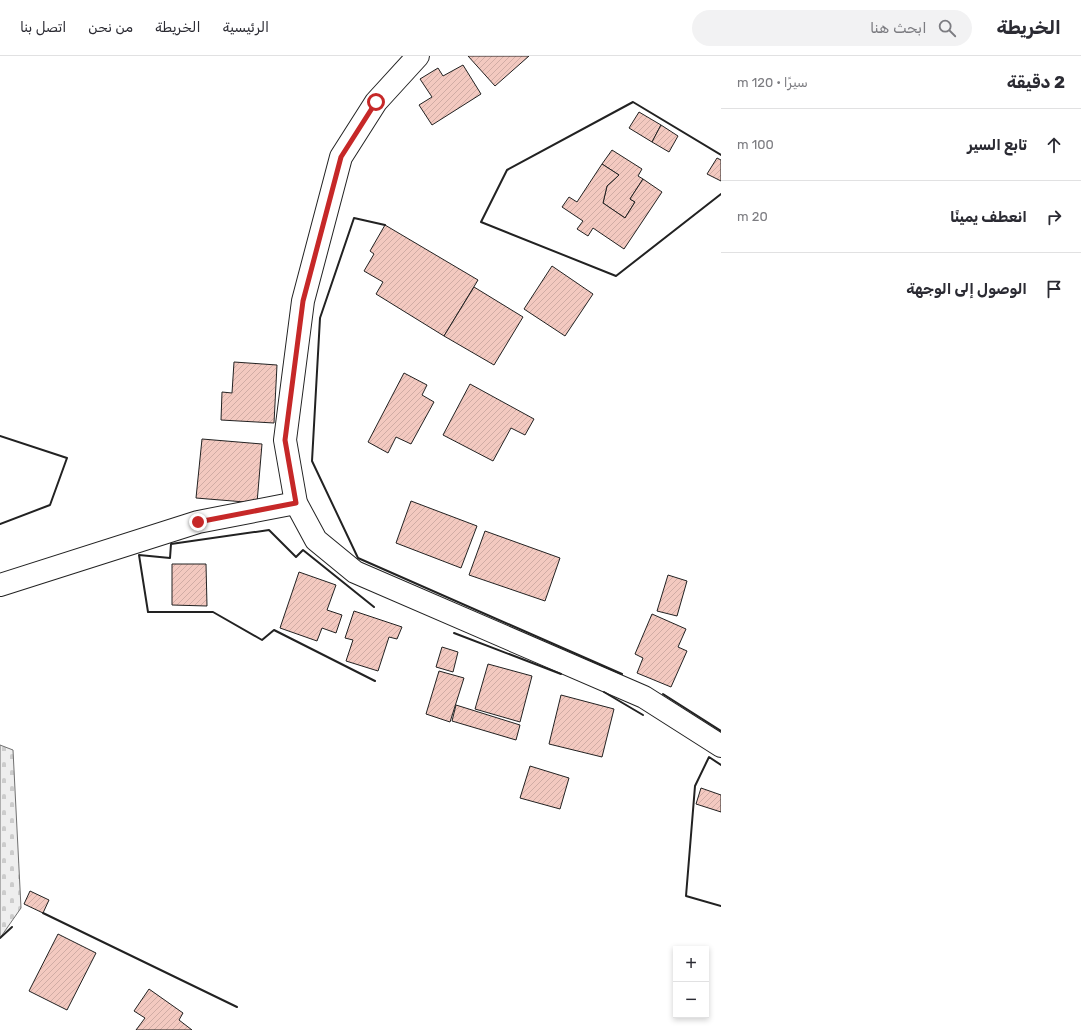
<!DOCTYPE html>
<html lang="ar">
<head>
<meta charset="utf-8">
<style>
	:root { --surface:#fff; --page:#f2f2f3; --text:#2b2b33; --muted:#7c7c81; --line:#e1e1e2 }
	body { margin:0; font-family:Rubik,Cairo,sans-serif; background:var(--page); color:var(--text); direction:rtl }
	.controls { position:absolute; right:12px; bottom:12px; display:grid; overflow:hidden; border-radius:0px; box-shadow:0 2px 6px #0003 }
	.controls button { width:36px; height:36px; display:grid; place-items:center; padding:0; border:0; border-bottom:1px solid var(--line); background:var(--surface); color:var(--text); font:20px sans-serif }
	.stop { position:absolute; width:12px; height:12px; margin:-9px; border:3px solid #c62828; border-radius:50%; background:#fff }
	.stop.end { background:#c62828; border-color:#fff; box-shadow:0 1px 4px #0008 }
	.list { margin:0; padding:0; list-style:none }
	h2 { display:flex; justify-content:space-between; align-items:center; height:52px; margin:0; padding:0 16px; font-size:17px }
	h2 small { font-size:13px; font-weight:400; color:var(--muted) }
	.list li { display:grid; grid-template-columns:26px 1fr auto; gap:12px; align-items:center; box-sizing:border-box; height:72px; padding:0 16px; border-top:1px solid var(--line) }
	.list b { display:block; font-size:15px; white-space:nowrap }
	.list em { font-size:13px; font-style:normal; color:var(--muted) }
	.icon { flex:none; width:22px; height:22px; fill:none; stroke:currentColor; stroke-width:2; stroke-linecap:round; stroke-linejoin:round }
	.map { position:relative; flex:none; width:721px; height:974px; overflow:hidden; direction:ltr }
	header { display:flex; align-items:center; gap:24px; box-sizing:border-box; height:56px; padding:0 20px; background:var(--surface); border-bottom:1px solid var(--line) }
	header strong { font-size:19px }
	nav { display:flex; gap:22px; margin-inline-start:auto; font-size:14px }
	.search { width:280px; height:36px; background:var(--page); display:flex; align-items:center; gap:10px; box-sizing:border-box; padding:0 14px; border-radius:22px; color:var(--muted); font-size:15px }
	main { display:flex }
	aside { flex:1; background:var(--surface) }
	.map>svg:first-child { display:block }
</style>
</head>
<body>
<header>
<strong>الخريطة</strong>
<div class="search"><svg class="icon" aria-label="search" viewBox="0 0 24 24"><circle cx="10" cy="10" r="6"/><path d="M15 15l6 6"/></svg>ابحث هنا</div>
<nav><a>الرئيسية</a><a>الخريطة</a><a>من نحن</a><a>اتصل بنا</a></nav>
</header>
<main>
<aside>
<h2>2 دقيقة<small>سيرًا · 120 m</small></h2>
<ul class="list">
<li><svg class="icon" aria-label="ahead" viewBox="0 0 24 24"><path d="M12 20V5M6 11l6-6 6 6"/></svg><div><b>تابع السير</b></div><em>100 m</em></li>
<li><svg class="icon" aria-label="right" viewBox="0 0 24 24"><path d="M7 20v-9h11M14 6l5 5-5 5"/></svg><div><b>انعطف يمينًا</b></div><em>20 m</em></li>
<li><svg class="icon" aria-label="arrive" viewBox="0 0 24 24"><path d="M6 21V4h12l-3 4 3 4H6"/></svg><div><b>الوصول إلى الوجهة</b></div></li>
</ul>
</aside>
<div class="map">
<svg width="721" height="974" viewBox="0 0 721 974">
	<defs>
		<pattern id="cemetery-stones" width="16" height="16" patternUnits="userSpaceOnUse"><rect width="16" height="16" fill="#eee"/><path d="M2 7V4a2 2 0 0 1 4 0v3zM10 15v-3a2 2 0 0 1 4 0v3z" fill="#ccc"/></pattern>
		<pattern id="building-hatch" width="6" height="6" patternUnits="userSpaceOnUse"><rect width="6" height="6" fill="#f3c9c0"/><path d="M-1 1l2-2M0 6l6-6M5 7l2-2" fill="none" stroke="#d0aca5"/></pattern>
	</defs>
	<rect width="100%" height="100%" fill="#fff"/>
	<!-- cemetery -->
	<path fill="url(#cemetery-stones)" stroke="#6f6f6f" d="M 0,689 L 13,694 L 21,852 L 0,882 Z"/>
	<!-- building -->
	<g fill="url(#building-hatch)" stroke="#222">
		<path d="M 468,0 L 529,0 L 495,30 Z"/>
		<path d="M 463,9 L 481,38 L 432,69 L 419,49 L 432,41 L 420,23 L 438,12 L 443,20 Z"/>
		<path d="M 639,56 L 661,69 L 652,86 L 629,72 Z"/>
		<path d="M 661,69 L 678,80 L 669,96 L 652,86 Z"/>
		<path d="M 612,94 L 642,113 L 638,120 L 643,123 L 630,143 L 635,146 L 625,162 L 603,147 L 607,130 L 619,119 L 602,108 Z"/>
		<path d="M 717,102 L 721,104 L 721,125 L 707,118 Z"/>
		<path d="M 602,108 L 619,119 L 607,130 L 603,147 L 625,162 L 635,146 L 630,143 L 643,123 L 662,136 L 624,193 L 593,172 L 588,180 L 577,173 L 583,165 L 562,151 L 569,141 L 577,146 Z"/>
		<path d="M 385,169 L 478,224 L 444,280 L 376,238 L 383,226 L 364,215 L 374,198 L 370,195 Z"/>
		<path d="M 552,210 L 593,238 L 565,280 L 524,253 Z"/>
		<path d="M 474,231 L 523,261 L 494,309 L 444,280 Z"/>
		<path d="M 234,306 L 277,309 L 274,367 L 221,364 L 222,336 L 232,337 Z"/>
		<path d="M 404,317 L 427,329 L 422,339 L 434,346 L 411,388 L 396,381 L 388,397 L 368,386 Z"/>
		<path d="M 470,328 L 534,363 L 525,379 L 511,372 L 493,405 L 443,379 Z"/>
		<path d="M 202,383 L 262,388 L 257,447 L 196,442 Z"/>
		<path d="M 411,445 L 477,470 L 461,512 L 396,487 Z"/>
		<path d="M 485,475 L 560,502 L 545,545 L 469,519 Z"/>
		<path d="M 172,508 L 206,508 L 207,550 L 172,549 Z"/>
		<path d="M 299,516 L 336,529 L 327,554 L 342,559 L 336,577 L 322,572 L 317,585 L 280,572 Z"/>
		<path d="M 668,519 L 687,525 L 677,560 L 657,555 Z"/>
		<path d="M 354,555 L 402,571 L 397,583 L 389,581 L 378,615 L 346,605 L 353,584 L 345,582 Z"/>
		<path d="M 652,558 L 686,573 L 678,591 L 687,595 L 671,631 L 637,617 L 643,602 L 635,598 Z"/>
		<path d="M 442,591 L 458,596 L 453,616 L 436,611 Z"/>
		<path d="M 488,608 L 532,620 L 520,666 L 475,653 Z"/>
		<path d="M 439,615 L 464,622 L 450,666 L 426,658 Z"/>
		<path d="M 561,639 L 614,653 L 602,701 L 549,688 Z"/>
		<path d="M 456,649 L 520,669 L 516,684 L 452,665 Z"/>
		<path d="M 530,710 L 569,722 L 560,753 L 520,742 Z"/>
		<path d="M 701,732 L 721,739 L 721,756 L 696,748 Z"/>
		<path d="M 30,835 L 49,844 L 43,857 L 24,848 Z"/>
		<path d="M 58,878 L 96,897 L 67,954 L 29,935 Z"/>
		<path d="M 149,933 L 183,957 L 179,964 L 192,974 L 136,974 L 145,962 L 134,955 Z"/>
	</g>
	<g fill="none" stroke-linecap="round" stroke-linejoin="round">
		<!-- street casing -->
		<g stroke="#222" stroke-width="24">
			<g id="street">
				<path d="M 418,0 L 376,46 L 341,101 L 303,245 L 285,384 L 296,447 L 316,484 L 355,516 L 644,641 L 721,690"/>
				<path d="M 0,529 L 198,466 L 296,447"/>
			</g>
		</g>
		<!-- street -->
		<use href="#street" stroke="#fff" stroke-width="22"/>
		<!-- wall -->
		<g stroke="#222" stroke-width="2">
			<path d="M 721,99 L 633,46 L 507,114 L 481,166 L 616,220 L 721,138"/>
			<path d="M 385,169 L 354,162 L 320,262 L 312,405 L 358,502 L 622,618"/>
			<path d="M 0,380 L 67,402 L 50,449 L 0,468"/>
			<path d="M 374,551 L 303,494 L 296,501 L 269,474 L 171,488 L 170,502 L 139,499 L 148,556 L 213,556 L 262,584 L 274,574 L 375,625"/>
			<path d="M 454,577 L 561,618"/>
			<path d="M 604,636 L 643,659"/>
			<path d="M 663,638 L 721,675"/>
			<path d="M 721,709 L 709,701 L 695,730 L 686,840 L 721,850"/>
			<path d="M 43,857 L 237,951"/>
			<path d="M 0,882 L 12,871"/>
		</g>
	</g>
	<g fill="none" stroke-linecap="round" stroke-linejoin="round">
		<!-- route -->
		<path stroke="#c62828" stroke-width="5" d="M 198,466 L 296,447 L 285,384 L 303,245 L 341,101 L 376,46"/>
	</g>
</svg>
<div class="controls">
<button>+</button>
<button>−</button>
</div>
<div class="stop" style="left:376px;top:46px"></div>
<div class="stop end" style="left:198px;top:466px"></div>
</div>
</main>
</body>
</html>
